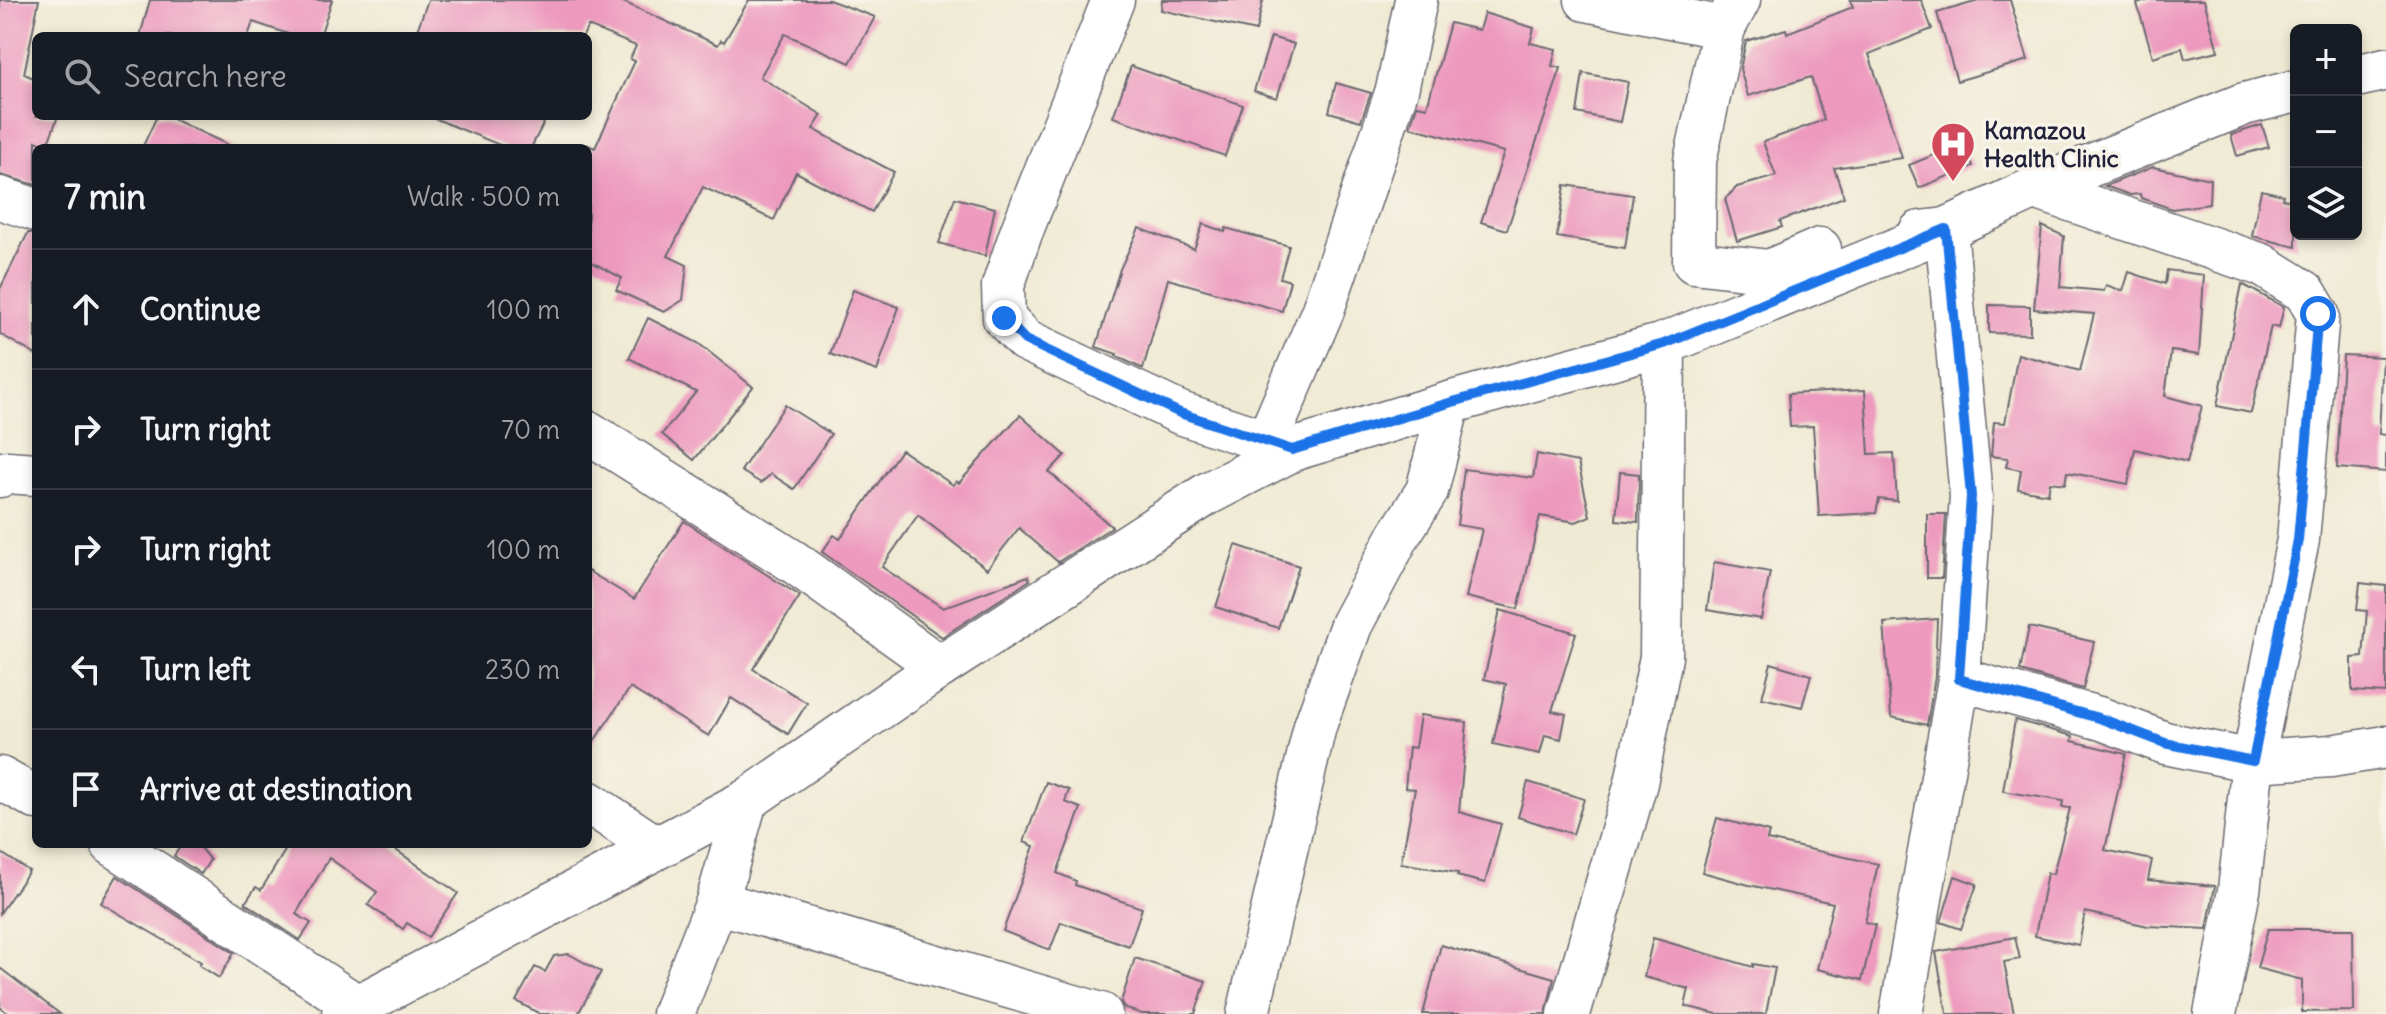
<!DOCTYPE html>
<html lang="en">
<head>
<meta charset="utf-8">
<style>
	:root { --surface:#171b24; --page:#242831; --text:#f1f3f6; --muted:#9ea1a6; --line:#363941 }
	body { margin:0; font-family:Delius,sans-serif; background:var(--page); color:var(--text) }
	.controls { position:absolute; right:24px; top:24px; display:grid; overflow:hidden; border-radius:12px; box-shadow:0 4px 12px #0003 }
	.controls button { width:72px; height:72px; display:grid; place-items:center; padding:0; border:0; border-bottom:2px solid var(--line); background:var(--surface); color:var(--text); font:40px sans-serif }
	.stop { position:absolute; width:24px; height:24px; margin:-18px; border:6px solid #1a73e8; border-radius:50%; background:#fff }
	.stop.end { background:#1a73e8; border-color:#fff; box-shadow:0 2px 8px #0008 }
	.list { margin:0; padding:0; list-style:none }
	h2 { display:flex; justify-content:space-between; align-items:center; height:104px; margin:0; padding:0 32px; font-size:34px }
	h2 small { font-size:26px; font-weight:400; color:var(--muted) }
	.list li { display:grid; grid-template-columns:52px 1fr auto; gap:24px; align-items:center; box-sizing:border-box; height:120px; padding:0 32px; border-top:2px solid var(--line) }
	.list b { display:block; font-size:30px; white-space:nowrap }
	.list em { font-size:26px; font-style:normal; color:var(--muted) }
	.icon { flex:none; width:44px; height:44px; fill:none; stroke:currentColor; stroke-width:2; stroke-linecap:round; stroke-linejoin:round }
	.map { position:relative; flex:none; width:2386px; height:1014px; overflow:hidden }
	.search { position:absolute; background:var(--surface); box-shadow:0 4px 12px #0003; left:32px; top:32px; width:560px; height:88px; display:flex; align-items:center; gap:20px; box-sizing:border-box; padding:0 28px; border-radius:12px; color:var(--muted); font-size:30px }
	.panel { position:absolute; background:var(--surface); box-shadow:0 4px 12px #0003; left:32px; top:144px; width:560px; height:704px; border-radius:12px }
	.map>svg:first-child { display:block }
</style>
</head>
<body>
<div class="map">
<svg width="2386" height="1014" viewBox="0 0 2386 1014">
	<rect width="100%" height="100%" fill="#f7f3e8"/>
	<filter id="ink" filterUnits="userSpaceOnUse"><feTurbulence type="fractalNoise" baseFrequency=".0125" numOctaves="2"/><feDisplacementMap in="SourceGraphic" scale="16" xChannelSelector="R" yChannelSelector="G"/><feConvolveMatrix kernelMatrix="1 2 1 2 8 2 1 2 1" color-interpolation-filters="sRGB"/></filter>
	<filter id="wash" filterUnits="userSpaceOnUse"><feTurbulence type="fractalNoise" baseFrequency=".006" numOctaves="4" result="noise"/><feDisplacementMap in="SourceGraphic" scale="32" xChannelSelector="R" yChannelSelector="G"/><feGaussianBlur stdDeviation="1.8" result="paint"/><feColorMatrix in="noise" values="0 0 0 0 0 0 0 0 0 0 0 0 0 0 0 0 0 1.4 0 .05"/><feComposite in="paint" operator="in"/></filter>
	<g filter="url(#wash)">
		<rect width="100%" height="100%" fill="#efead3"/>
		<g id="blocks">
			<!-- building -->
			<g fill="#ed9abe">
				<path d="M 0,0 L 39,0 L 24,74 L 36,79 L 36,116 L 58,116 L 47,146 L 36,141 L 36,185 L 0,175 Z"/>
				<path d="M 150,0 L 332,0 L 320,36 L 294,36 L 253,22 L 248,36 L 140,36 Z"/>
				<path d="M 428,0 L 619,0 L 718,45 L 721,40 L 724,42 L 749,0 L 829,0 L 875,17 L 850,63 L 785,34 L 760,77 L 822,115 L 813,129 L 894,172 L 872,212 L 796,172 L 774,220 L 703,187 L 668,256 L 687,265 L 683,300 L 664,312 L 616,290 L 622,278 L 588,260 L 588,145 L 595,148 L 635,61 L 630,59 L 636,46 L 588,26 L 583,36 L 415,36 Z"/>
				<path d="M 1162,0 L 1263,0 L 1256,31 L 1161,10 Z"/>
				<path d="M 1850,0 L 1921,0 L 1932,29 L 1869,54 L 1902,158 L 1834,168 L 1844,197 L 1780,221 L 1782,227 L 1737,241 L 1725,199 L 1737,187 L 1776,176 L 1763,142 L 1824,120 L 1811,77 L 1748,96 L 1740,69 L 1746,41 L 1786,29 L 1787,33 L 1853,7 Z"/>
				<path d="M 1982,0 L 2010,0 L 2028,60 L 1957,81 L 1937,13 Z"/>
				<path d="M 2150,0 L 2204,0 L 2218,51 L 2185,59 L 2182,48 L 2153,57 L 2137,4 Z"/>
				<path d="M 1484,13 L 1534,28 L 1530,43 L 1556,49 L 1552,66 L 1561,68 L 1507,230 L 1481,222 L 1504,152 L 1410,127 L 1417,105 L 1427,107 L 1450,23 L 1479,30 Z"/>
				<path d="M 1271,37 L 1294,44 L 1277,98 L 1254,91 Z"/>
				<path d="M 1131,66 L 1243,105 L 1225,156 L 1113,117 Z"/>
				<path d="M 1583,73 L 1628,82 L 1620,122 L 1577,113 Z"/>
				<path d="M 1336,83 L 1371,93 L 1361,121 L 1329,112 Z"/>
				<path d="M 157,116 L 166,116 L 235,148 L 142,148 Z"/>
				<path d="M 429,116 L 524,116 L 544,122 L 531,148 L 507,148 Z"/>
				<path d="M 2262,125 L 2269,147 L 2237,156 L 2231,135 Z"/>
				<path d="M 1963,143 L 1973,166 L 1919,188 L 1909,165 Z"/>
				<path d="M 2153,167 L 2210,179 L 2209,204 L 2172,209 L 2141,198 L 2140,194 L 2130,195 L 2105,186 Z"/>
				<path d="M 1565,185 L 1633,195 L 1625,248 L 1557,237 Z"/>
				<path d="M 2261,190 L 2283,195 L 2282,199 L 2296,201 L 2296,247 L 2252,236 Z"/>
				<path d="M 955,198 L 995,208 L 985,256 L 939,243 Z"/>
				<path d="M 1203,224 L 1225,232 L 1226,228 L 1289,246 L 1280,278 L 1290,281 L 1282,311 L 1168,279 L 1143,369 L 1116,356 L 1117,354 L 1096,347 L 1120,269 L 1139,228 L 1194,249 Z"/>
				<path d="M 2042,226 L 2064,236 L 2060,287 L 2104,291 L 2106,285 L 2123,291 L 2129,272 L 2165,284 L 2167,270 L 2204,275 L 2199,355 L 2171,351 L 2165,396 L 2202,406 L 2187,462 L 2135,449 L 2128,484 L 2067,472 L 2065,484 L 2050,482 L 2048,494 L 2018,489 L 2021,470 L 2006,467 L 2008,458 L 1991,456 L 1994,422 L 2005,423 L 2018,354 L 2080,371 L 2094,314 L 2034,309 Z"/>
				<path d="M 28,233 L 36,233 L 36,355 L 0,334 L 0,289 Z"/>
				<path d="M 2242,284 L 2284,307 L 2279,328 L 2271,326 L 2251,413 L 2217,406 Z"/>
				<path d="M 853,290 L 899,307 L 877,371 L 830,354 Z"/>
				<path d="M 1989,305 L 2030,306 L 2030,334 L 1989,333 Z"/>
				<path d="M 648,318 L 698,343 L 753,387 L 694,460 L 662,434 L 696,392 L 629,358 Z"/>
				<path d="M 2343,355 L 2383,357 L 2379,434 L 2386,435 L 2386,472 L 2337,468 Z"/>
				<path d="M 1865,390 L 1869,454 L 1894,453 L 1897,501 L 1879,499 L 1876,513 L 1819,516 L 1813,426 L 1790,427 L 1788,394 Z"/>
				<path d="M 785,405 L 831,434 L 794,489 L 771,474 L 761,483 L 741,471 Z"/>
				<path d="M 1020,415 L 1065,455 L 1049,472 L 1112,527 L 1058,562 L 1019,528 L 987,569 L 918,515 L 882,567 L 943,608 L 1028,576 L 1030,580 L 942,637 L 822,552 L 834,535 L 840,539 L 901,450 L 953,485 L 956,481 L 959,483 Z"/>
				<path d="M 1537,454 L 1578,462 L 1590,516 L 1576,522 L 1540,516 L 1518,609 L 1466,597 L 1482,529 L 1457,525 L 1464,469 L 1533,478 Z"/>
				<path d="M 1620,472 L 1639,474 L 1638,522 L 1616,520 Z"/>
				<path d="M 1927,514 L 1946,514 L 1942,578 L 1927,578 Z"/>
				<path d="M 684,521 L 800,596 L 753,669 L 807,703 L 788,734 L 731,698 L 709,736 L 630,688 L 588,750 L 588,571 L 634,599 Z"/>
				<path d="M 1236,545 L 1299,566 L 1278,628 L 1216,607 Z"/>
				<path d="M 1714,562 L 1770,572 L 1761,619 L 1707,610 Z"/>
				<path d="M 2360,583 L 2386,586 L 2386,693 L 2352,691 L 2352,658 L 2363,657 L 2367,611 L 2357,610 Z"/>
				<path d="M 1500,610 L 1576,633 L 1552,711 L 1566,714 L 1561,739 L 1545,735 L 1540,754 L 1493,744 L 1506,684 L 1484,679 Z"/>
				<path d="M 1937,619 L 1935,676 L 1927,725 L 1891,717 L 1884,623 Z"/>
				<path d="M 2029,627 L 2094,642 L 2083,689 L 2020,671 Z"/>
				<path d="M 1771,663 L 1811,675 L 1802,707 L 1762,698 Z"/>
				<path d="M 1420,715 L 1467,722 L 1459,812 L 1501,824 L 1485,883 L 1457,876 L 1458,873 L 1401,863 L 1415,789 L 1405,788 L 1409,747 L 1415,748 Z"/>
				<path d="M 2015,720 L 2073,736 L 2072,741 L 2126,754 L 2105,850 L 2152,860 L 2148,880 L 2215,886 L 2207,929 L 2148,926 L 2085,912 L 2079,945 L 2035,936 L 2047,873 L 2053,874 L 2070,808 L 2062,807 L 2063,801 L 2003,791 Z"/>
				<path d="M 1046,782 L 1069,790 L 1065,802 L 1081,808 L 1057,873 L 1076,881 L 1075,885 L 1142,908 L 1129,946 L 1061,922 L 1050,950 L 1003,931 L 1034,846 L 1024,842 Z"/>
				<path d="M 1528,782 L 1584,799 L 1573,834 L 1518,817 Z"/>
				<path d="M 1717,818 L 1769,832 L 1767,840 L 1878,864 L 1865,922 L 1875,925 L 1862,980 L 1817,969 L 1833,903 L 1749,885 L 1702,872 Z"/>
				<path d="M 182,844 L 197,844 L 210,860 L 201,874 L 174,856 Z"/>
				<path d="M 289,844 L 387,844 L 458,893 L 428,937 L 407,923 L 403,929 L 368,905 L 377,892 L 329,858 L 296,914 L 311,923 L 300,940 L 245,903 L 256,887 L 261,890 Z"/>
				<path d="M 0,852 L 29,871 L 0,913 Z"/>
				<path d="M 117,876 L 234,953 L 219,978 L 199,965 L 201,962 L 101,903 Z"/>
				<path d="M 1955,876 L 1977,884 L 1961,929 L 1941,922 Z"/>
				<path d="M 2268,929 L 2353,929 L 2354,1011 L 2302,1012 L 2302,980 L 2257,968 Z"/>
				<path d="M 2015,937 L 2020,959 L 2004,962 L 2014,1014 L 1947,1014 L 1936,952 Z"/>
				<path d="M 1653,938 L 1753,967 L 1753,964 L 1775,968 L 1766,1014 L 1717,1014 L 1685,1006 L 1689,989 L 1644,977 Z"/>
				<path d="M 1441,945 L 1554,978 L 1546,1014 L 1423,1014 Z"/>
				<path d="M 569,954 L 601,972 L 578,1014 L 540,1014 L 516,1001 L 535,967 L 545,972 L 554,956 Z"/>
				<path d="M 1135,958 L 1206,981 L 1195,1014 L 1142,1014 L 1124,1008 L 1121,1002 Z"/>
				<path d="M 0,968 L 60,1014 L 9,1014 L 0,1007 Z"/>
			</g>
		</g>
	</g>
	<g filter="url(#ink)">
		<use href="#blocks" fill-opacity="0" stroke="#6a6870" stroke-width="2"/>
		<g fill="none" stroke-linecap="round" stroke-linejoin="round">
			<!-- minor casing -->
			<g stroke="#6a6870" stroke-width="45">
				<g id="minor">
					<path d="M 1113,0 L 1021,233 L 1003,286 L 1004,318 L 1025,340 L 1180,413 L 1292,450"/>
					<path d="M 1586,0 L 1724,28"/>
					<path d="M 1739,0 L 1724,28 L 1695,161 L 1694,262 L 1769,271 L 1820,249"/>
					<path d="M 2356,76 L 2386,69"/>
					<path d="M 2035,188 L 2262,265 L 2305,292 L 2318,314 L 2298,540 L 2253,761 L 2239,891 L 2215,1014"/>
					<path d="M 0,198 L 36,210"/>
					<path d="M 588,432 L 794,562 L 940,667"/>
					<path d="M 1267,441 L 1323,310 L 1397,90 L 1416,0"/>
					<path d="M 0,476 L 7,472 L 36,474"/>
					<path d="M 1959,679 L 2102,719 L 2165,743 L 2253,761 L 2331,756 L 2386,747"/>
					<path d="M 0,778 L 36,798"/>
					<path d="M 588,802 L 656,847"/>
					<path d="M 112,844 L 357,1006"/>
					<path d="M 717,902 L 1101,1014"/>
					<path d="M 343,1014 L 746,801 L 940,667 L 1207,494 L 1292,450 L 1449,403 L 1664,344 L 1946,229 L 2035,188 L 2244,104 L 2296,91"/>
					<path d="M 673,1014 L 717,902 L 746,801"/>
					<path d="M 1248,1014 L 1315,726 L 1351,625 L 1398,537 L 1427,491 L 1449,403"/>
					<path d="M 1569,1014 L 1636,783 L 1661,657 L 1664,344"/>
					<path d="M 1901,1014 L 1959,679 L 1971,496 L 1946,229 L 1920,232"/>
				</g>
			</g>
			<!-- minor -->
			<use href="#minor" stroke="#fff" stroke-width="42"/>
		</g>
	</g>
	<g fill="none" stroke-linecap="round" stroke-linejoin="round" filter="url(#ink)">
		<!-- route -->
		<path stroke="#1a73e8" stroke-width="10" d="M 1004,318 L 1025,340 L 1180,413 L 1292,450 L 1449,403 L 1664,344 L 1946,229 L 1971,496 L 1959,679 L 2102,719 L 2165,743 L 2253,761 L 2298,540 L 2318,314"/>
	</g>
	<!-- icons -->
	<defs>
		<g id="hospital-pin" transform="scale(2.3)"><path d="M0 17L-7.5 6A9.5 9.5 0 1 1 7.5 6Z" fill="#d1495b" stroke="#f7f3e8"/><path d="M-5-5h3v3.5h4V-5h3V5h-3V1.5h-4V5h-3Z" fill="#fff"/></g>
	</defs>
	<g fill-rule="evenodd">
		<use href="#hospital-pin" x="1953" y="144"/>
	</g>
	<g text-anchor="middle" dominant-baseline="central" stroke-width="7" stroke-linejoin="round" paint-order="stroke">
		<!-- poi labels -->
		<g font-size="24" font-weight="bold" fill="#22223b" stroke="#f7f3e8" text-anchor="start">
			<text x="1984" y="130">Kamazou<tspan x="1984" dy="28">Health Clinic</tspan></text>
		</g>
	</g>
</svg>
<div class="controls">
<button>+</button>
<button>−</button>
<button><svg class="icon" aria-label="layers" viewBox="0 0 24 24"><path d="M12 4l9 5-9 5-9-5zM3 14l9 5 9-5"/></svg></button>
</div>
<div class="stop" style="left:2318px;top:314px"></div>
<div class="stop end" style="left:1004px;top:318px"></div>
<div class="search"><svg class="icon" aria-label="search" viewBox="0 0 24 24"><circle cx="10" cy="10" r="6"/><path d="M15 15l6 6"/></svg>Search here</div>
<section class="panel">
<h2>7 min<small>Walk · 500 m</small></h2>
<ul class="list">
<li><svg class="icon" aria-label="ahead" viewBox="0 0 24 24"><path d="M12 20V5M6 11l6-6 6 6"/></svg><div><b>Continue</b></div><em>100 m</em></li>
<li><svg class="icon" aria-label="right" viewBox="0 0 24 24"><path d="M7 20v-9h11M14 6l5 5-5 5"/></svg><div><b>Turn right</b></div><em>70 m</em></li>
<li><svg class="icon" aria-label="right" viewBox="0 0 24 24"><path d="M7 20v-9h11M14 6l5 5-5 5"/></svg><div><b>Turn right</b></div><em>100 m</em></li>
<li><svg class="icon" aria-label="left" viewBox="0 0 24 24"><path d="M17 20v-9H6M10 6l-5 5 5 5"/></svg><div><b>Turn left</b></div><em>230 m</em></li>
<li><svg class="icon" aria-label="arrive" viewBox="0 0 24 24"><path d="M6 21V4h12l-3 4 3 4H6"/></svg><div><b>Arrive at destination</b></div></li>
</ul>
</section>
</div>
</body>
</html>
